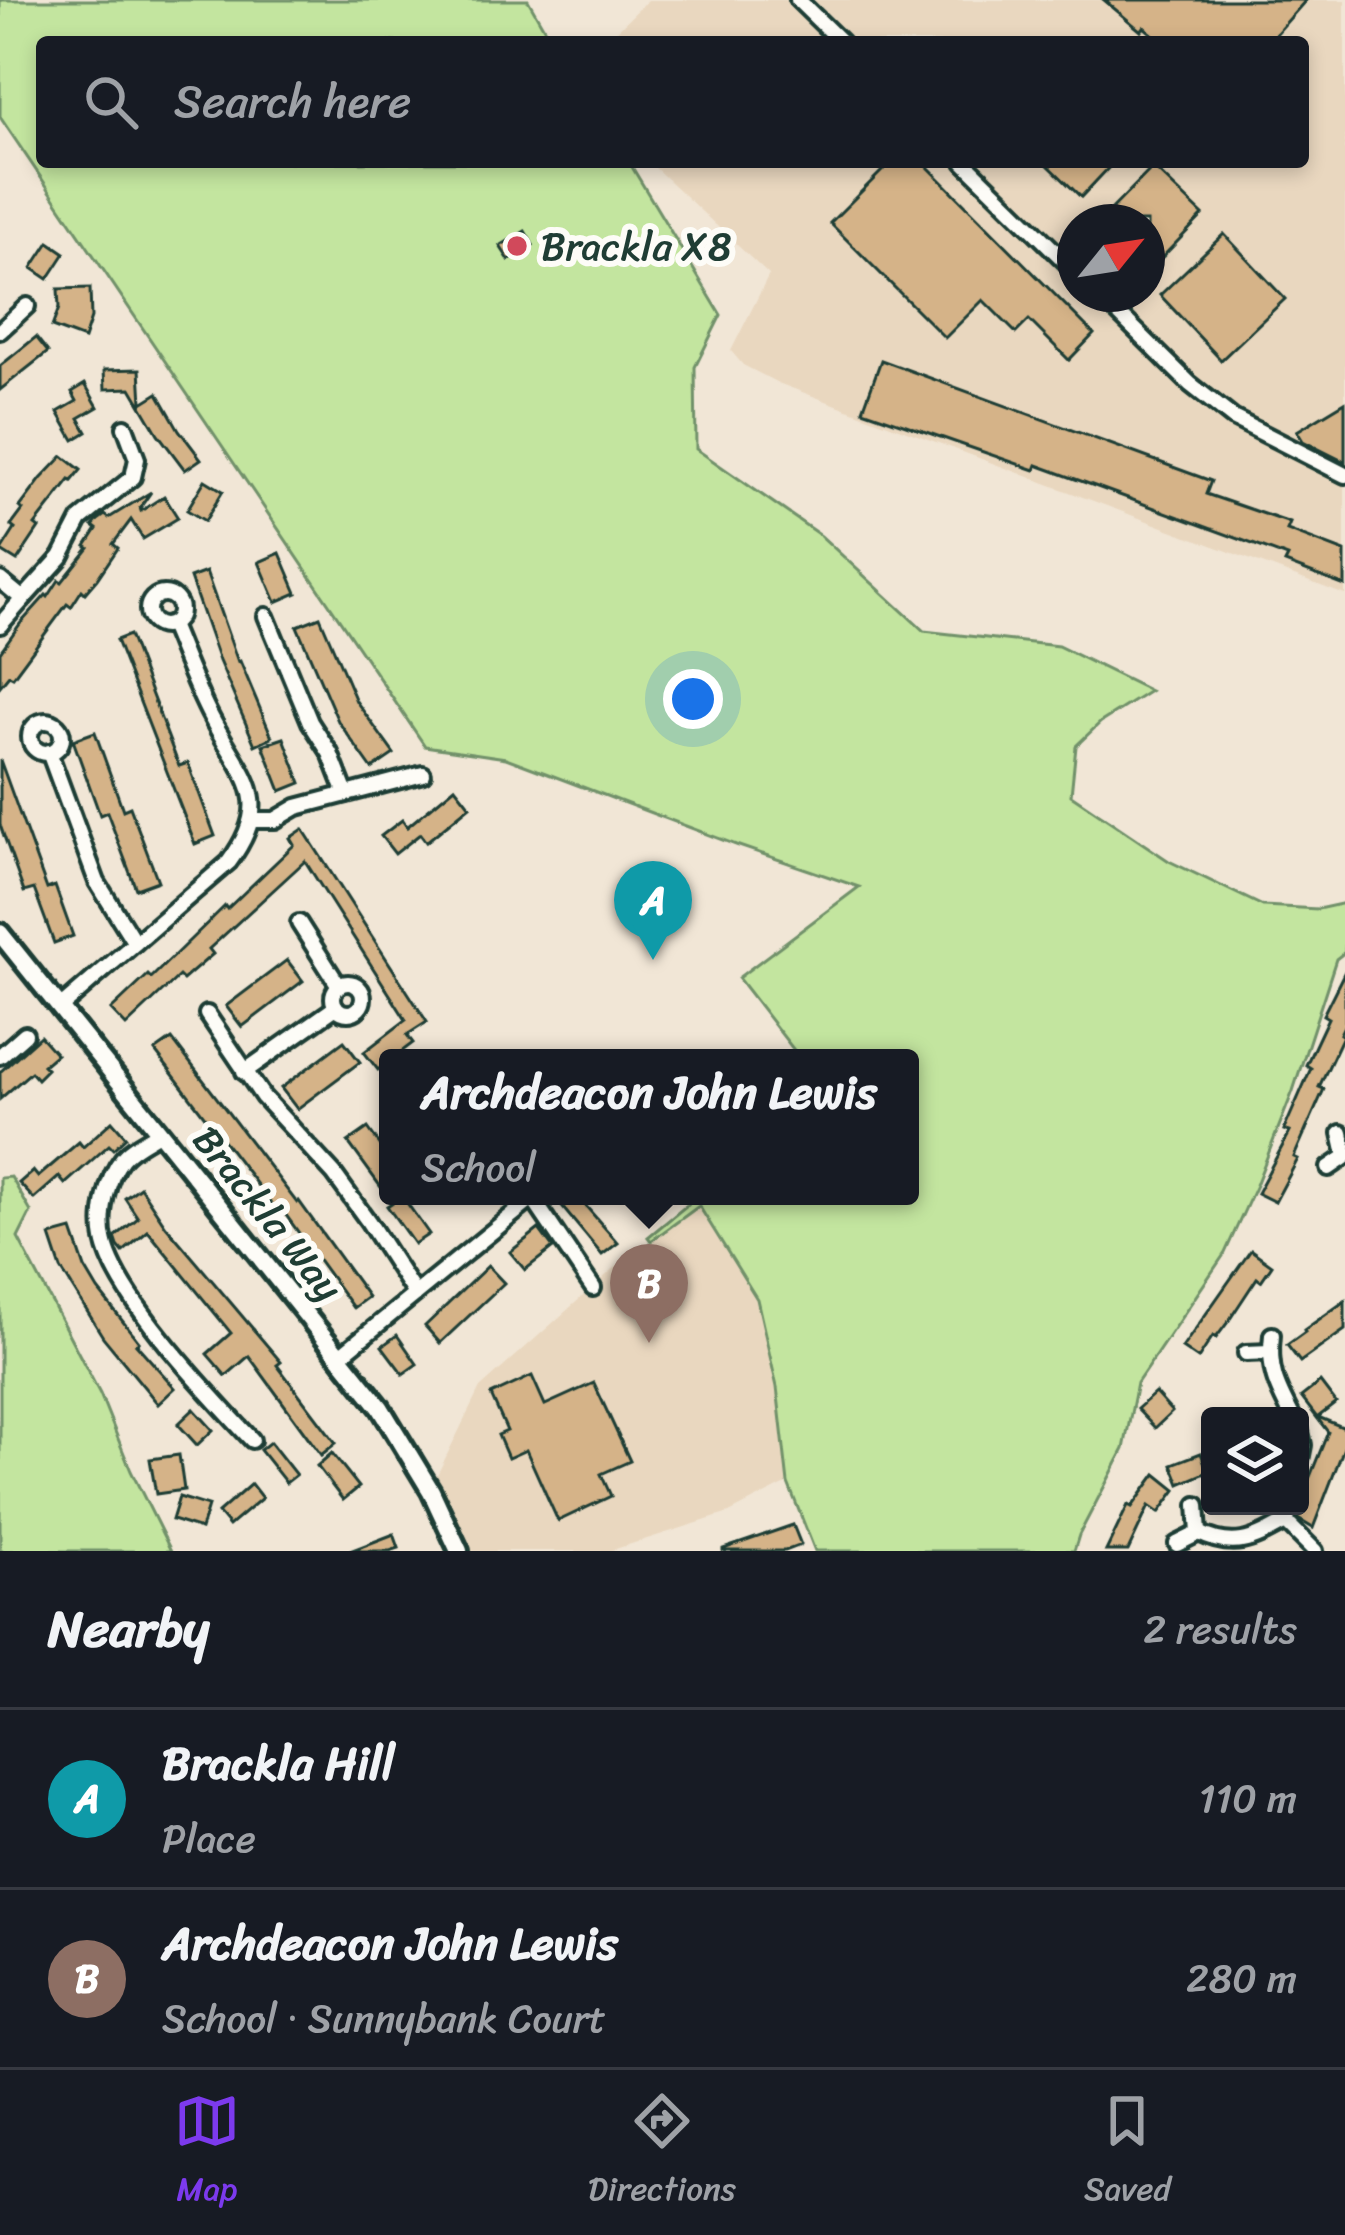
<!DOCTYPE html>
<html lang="en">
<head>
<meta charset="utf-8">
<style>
	:root { --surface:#171b24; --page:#20242c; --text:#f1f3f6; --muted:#9ea1a6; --line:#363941; --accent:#7c3aed }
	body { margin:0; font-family:Sriracha,sans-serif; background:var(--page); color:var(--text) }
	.controls { position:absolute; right:36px; bottom:36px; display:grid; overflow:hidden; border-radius:12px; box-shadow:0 6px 18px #0003 }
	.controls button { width:108px; height:108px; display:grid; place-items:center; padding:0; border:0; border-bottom:3px solid var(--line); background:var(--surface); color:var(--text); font:60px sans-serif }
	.compass { position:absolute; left:1057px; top:204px; width:108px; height:108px; border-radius:50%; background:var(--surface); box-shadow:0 6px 18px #0003; rotate:60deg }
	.you { position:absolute; left:693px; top:699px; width:42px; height:42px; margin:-30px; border:9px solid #fff; border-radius:50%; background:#1a73e8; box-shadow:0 0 0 18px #1a73e833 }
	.badge { display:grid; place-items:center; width:78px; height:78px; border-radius:50%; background:var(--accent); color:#fff; font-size:39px; font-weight:700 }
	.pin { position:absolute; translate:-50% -99px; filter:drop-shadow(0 3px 6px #0008) }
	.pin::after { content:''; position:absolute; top:63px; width:42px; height:36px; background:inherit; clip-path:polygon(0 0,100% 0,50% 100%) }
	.popup { position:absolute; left:379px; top:1049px; width:540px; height:156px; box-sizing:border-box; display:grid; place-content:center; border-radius:12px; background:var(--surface); filter:drop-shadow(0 3px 9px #0005); font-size:39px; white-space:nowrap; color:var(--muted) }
	.popup b { font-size:45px; color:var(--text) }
	.popup::after { content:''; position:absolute; left:50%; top:100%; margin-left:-24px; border:24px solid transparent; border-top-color:var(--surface) }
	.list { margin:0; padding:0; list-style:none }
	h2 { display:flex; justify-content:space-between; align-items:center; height:156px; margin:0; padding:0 48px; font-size:51px }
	h2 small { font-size:39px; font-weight:400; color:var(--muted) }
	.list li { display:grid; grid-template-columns:78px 1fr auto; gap:36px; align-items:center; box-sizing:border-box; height:180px; padding:0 48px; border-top:3px solid var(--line) }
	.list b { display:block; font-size:45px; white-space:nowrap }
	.list p { margin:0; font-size:39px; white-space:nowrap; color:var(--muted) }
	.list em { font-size:39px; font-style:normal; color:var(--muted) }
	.icon { flex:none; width:66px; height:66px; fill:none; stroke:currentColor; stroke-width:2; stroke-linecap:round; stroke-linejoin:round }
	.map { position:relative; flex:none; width:1345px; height:1551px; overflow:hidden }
	.search { position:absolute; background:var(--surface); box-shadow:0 6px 18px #0003; left:36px; right:36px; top:36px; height:132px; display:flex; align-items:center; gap:30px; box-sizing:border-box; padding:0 42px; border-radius:12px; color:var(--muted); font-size:45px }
	.sheet { height:516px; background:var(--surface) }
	nav { display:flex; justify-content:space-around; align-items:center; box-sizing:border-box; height:168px; border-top:3px solid var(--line); background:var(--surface); font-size:33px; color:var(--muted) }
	nav a { display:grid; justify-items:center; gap:6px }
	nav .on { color:var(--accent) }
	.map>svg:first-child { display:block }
</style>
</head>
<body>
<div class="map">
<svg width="1345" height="1551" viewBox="0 0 1345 1551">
	<rect width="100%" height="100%" fill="#f1e6d6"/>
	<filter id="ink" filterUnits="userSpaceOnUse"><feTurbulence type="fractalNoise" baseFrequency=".00833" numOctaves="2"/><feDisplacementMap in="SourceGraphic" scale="24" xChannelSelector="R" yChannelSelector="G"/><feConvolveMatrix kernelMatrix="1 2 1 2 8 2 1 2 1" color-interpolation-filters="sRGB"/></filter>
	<g filter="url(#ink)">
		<!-- built -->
		<g fill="#e9d7bf" fill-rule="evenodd">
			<path d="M 648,0 L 1345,0 L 1345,595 L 778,383 L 743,365 L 731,351 L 769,275 L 649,162 L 1303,162 L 1303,42 L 605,42 ZM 1075,222 L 1147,222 L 1147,294 L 1075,294 Z"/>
			<path d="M 699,1206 L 757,1299 L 777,1387 L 788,1483 L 729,1513 L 609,1551 L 471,1551 L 436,1477 L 480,1388 L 611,1271 Z"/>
		</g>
		<!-- green -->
		<g fill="#c3e59f" stroke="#71916a" stroke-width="3">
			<path d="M 0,0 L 528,0 L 552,42 L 42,42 L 42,162 L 629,162 L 721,315 L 695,367 L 696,449 L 821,536 L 924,631 L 1058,646 L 1150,691 L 1101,722 L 1076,746 L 1071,795 L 1169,861 L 1263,906 L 1318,909 L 1345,903 L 1345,952 L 1336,959 L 1293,1091 L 1256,1185 L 1225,1253 L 1137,1383 L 1124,1449 L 1079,1535 L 1074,1551 L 815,1551 L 788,1483 L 777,1387 L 757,1299 L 699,1206 L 651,1241 L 648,1237 L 698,1196 L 910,1196 L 910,1058 L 800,1058 L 738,978 L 859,887 L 736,845 L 506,758 L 425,746 L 0,117 Z"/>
			<path d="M 11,1177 L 31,1212 L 18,1238 L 100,1394 L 131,1471 L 171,1551 L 0,1551 L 0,1178 Z"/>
		</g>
		<!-- building -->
		<g fill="#d5b388" stroke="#1f3d34" stroke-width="3">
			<path d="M 1104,0 L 1306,0 L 1269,42 L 1162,42 L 1144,27 L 1141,31 Z"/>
			<path d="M 891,162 L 923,162 L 1094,334 L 1069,360 L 1029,320 L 1016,333 L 983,300 L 945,338 L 830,223 Z"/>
			<path d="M 1045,162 L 1114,162 L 1081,197 Z"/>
			<path d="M 1153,167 L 1203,215 L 1147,273 L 1147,222 L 1099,222 Z"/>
			<path d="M 525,231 L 533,245 L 509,260 L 500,246 Z"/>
			<path d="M 1224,234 L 1285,299 L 1221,360 L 1160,295 Z"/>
			<path d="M 49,242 L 65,253 L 48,279 L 32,268 Z"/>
			<path d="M 90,288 L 91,318 L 84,339 L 52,327 L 59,308 L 58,289 Z"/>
			<path d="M 36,337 L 48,352 L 0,390 L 0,366 Z"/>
			<path d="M 881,360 L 1211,481 L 1206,494 L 1290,523 L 1287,530 L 1345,552 L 1345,586 L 1285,563 L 1288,557 L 1122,496 L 1037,465 L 1035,470 L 863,410 Z"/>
			<path d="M 140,369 L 142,403 L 158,393 L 179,430 L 201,459 L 185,470 L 158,434 L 131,388 L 105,389 L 104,370 Z"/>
			<path d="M 85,384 L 98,407 L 79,418 L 87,432 L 74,440 L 58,412 L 77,401 L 72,392 Z"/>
			<path d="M 1345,402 L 1345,462 L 1303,441 L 1297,431 Z"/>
			<path d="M 63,456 L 81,470 L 72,481 L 70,480 L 35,525 L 39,528 L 17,561 L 1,551 L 15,529 L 11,526 L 23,510 L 20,507 L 41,479 Z"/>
			<path d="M 205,480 L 223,491 L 205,521 L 187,510 Z"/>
			<path d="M 151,492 L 140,508 L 141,511 L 164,496 L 178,518 L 143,539 L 131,520 L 113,544 L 118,548 L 97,579 L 85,593 L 82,590 L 71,607 L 67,604 L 13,677 L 9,675 L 0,686 L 0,652 L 20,624 L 46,595 L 48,597 L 59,580 L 62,582 L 89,548 L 86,546 L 97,529 L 93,526 L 98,520 L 105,515 L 109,518 Z"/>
			<path d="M 280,553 L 297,593 L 276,602 L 259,562 Z"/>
			<path d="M 206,572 L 238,662 L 240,661 L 272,737 L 255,745 L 219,661 L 190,578 Z"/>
			<path d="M 320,617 L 356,701 L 394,754 L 372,769 L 338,721 L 297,626 Z"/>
			<path d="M 129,635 L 179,766 L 188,763 L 215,836 L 195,844 L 116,640 Z"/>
			<path d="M 95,732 L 123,810 L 130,807 L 158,881 L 136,889 L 107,812 L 100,815 L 73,740 Z"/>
			<path d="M 284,738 L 301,783 L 281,791 L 263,745 Z"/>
			<path d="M 0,760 L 47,889 L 55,886 L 73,936 L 54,943 L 34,889 L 24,892 L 0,825 Z"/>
			<path d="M 455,787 L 470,806 L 426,842 L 420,834 L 395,854 L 381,836 L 402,820 L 407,827 Z"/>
			<path d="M 303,829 L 427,1022 L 407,1035 L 413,1043 L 393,1058 L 388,1058 L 388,1062 L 378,1070 L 364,1052 L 406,1020 L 305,861 L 209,949 L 213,954 L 183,980 L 179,976 L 126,1026 L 111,1010 L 148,975 L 151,978 L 225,906 L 227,909 L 294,845 L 290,838 Z"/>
			<path d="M 287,960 L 303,981 L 242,1027 L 226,1006 Z"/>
			<path d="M 1345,971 L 1345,1024 L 1340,1034 L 1343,1036 L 1319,1087 L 1324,1089 L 1294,1157 L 1298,1159 L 1275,1202 L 1257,1193 L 1290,1132 L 1284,1130 L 1311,1068 L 1306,1065 L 1328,1018 L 1323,1015 Z"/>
			<path d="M 40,1036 L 56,1054 L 43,1065 L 47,1069 L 37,1079 L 31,1072 L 0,1099 L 0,1072 Z"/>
			<path d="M 172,1039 L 297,1203 L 299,1201 L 368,1297 L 353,1308 L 278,1204 L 274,1207 L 155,1051 Z"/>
			<path d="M 344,1041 L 360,1062 L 297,1109 L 281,1088 Z"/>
			<path d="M 112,1121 L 126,1137 L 113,1149 L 109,1145 L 65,1184 L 59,1177 L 34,1199 L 19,1183 L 33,1171 L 38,1177 L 79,1142 L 83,1147 Z"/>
			<path d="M 368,1128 L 388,1156 L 388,1197 L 348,1142 Z"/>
			<path d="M 140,1187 L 166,1226 L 281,1362 L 277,1365 L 336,1443 L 321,1455 L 249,1356 L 226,1376 L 207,1354 L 231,1333 L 148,1231 L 123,1252 L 118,1246 L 115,1237 L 138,1218 L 125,1198 Z"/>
			<path d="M 402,1196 L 429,1234 L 414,1244 L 387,1206 Z"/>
			<path d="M 553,1196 L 577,1196 L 618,1243 L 602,1255 Z"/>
			<path d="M 539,1229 L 553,1248 L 525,1270 L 510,1252 Z"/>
			<path d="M 72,1230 L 85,1268 L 98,1290 L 139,1342 L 136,1344 L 175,1388 L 158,1404 L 103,1337 L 61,1269 L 50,1236 Z"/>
			<path d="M 1251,1250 L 1272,1265 L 1261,1281 L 1257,1278 L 1228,1322 L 1216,1338 L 1213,1336 L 1198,1359 L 1182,1348 Z"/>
			<path d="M 488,1266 L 504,1283 L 440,1343 L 425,1326 Z"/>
			<path d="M 1345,1301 L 1345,1330 L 1300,1362 L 1287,1345 L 1305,1332 L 1304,1330 Z"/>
			<path d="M 397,1335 L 417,1364 L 403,1374 L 382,1346 Z"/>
			<path d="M 532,1376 L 545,1405 L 594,1383 L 630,1461 L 601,1474 L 611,1496 L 558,1521 L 526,1450 L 508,1458 L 498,1435 L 507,1431 L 491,1395 Z"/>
			<path d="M 1320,1382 L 1336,1403 L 1318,1417 L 1345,1428 L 1345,1445 L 1313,1528 L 1298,1519 L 1297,1509 L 1328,1432 L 1301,1397 Z"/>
			<path d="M 1155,1393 L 1172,1412 L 1155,1428 L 1137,1409 Z"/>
			<path d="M 194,1409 L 213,1430 L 197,1445 L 178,1424 Z"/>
			<path d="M 270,1442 L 296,1475 L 286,1483 L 260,1450 Z"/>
			<path d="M 332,1453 L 359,1487 L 343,1500 L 317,1466 Z"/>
			<path d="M 1201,1453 L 1208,1472 L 1180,1484 L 1172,1464 Z"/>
			<path d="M 179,1455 L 184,1490 L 156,1494 L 150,1459 Z"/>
			<path d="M 1156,1474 L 1176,1490 L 1159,1513 L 1149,1506 L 1128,1551 L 1106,1551 L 1128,1505 L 1132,1507 Z"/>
			<path d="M 251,1484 L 262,1498 L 229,1526 L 218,1513 Z"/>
			<path d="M 179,1497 L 208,1506 L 201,1529 L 172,1520 Z"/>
			<path d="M 793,1525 L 801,1545 L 785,1551 L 723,1551 L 723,1549 Z"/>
			<path d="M 394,1534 L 399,1548 L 390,1551 L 350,1551 Z"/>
		</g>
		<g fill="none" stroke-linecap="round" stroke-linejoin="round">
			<!-- minor casing -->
			<g stroke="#1f3d34" stroke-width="22">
				<g id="minor">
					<path d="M 798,0 L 841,42"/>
					<path d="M 964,162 L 1075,271"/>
					<path d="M 1099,294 L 1190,384 L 1233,418 L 1345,475"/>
					<path d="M 0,331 L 27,306"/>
					<path d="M 0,580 L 23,599 L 61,557 L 80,520 L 133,477 L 137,459 L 125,427"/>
					<circle cx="164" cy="610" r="16"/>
					<path d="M 266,616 L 310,722 L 330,753 L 346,794"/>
					<path d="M 0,625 L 23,599"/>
					<circle cx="46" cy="737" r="16"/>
					<path d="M 49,752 L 97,882 L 135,943"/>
					<path d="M 252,820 L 275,820 L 297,807 L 423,774"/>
					<path d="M 299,923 L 339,986"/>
					<circle cx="348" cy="998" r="15"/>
					<path d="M 61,1007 L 229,862 C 276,798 243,778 212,719 C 196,689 184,656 171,625"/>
					<path d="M 207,1014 L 263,1097 L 334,1174 L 368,1221 L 415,1294"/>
					<path d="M 0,1056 L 25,1034"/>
					<path d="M 244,1072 L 336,1007"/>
					<path d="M 160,1132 C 148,1140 130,1148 122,1159 C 107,1178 99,1215 104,1239 C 114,1295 211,1396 252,1440"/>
					<path d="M 1341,1133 L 1345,1151"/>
					<path d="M 1329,1168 L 1345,1157"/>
					<path d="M 531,1196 L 593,1288"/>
					<path d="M 1272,1335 C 1268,1369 1276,1386 1292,1416"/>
					<path d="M 1246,1353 L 1270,1352"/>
					<path d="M 341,1355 L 533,1198"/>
					<path d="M 1300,1431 L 1303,1445 L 1300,1460"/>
					<path d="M 1197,1505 L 1199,1533"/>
					<path d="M 1285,1506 L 1288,1524 L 1315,1551"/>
					<path d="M 1177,1544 L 1199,1533 C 1236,1551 1254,1539 1287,1521"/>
				</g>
			</g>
			<!-- tertiary casing -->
			<g stroke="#1f3d34" stroke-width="26">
				<path id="tertiary" d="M 0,933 L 380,1407 L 431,1491 L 459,1551"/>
			</g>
			<!-- minor -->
			<use href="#minor" stroke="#fdfcf7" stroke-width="14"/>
			<!-- tertiary -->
			<use href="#tertiary" stroke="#fdfcf7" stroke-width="16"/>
		</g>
	</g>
	<!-- markers -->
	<circle fill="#d1495b" stroke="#fdfcf7" stroke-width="4.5" cx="517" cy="246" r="12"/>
	<g text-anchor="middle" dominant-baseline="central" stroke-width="12" stroke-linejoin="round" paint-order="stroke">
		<!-- poi labels -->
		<g font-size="39" fill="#1f3d34" stroke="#fdfcf7" text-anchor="start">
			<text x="541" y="246">Brackla X8</text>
		</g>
		<!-- street labels -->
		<g font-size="39" fill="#1f3d34" stroke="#fdfcf7">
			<text transform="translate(268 1213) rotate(51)">Brackla Way</text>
		</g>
	</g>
</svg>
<div class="controls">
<button><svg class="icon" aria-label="layers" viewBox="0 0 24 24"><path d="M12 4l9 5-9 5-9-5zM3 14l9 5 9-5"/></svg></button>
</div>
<svg class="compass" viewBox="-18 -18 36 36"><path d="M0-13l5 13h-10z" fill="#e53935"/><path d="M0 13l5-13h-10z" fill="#9ea1a6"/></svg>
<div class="you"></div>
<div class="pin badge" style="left:653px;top:960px;background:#0f9aa8">A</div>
<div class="pin badge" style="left:649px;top:1343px;background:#8d6e63">B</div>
<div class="popup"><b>Archdeacon John Lewis</b>School</div>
<div class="search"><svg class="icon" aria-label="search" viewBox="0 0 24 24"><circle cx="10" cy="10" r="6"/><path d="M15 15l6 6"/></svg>Search here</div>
</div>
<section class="sheet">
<h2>Nearby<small>2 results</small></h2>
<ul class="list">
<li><span class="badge" style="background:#0f9aa8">A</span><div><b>Brackla Hill</b><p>Place</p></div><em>110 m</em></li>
<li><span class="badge" style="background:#8d6e63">B</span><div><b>Archdeacon John Lewis</b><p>School · Sunnybank Court</p></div><em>280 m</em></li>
</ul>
</section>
<nav>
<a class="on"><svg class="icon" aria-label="map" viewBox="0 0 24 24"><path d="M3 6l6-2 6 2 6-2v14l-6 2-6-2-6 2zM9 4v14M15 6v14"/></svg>Map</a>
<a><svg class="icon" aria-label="directions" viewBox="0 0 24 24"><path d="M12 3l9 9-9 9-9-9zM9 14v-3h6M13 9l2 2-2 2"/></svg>Directions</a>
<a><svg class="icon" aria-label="saved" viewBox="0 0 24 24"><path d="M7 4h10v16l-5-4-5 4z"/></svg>Saved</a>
</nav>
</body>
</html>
